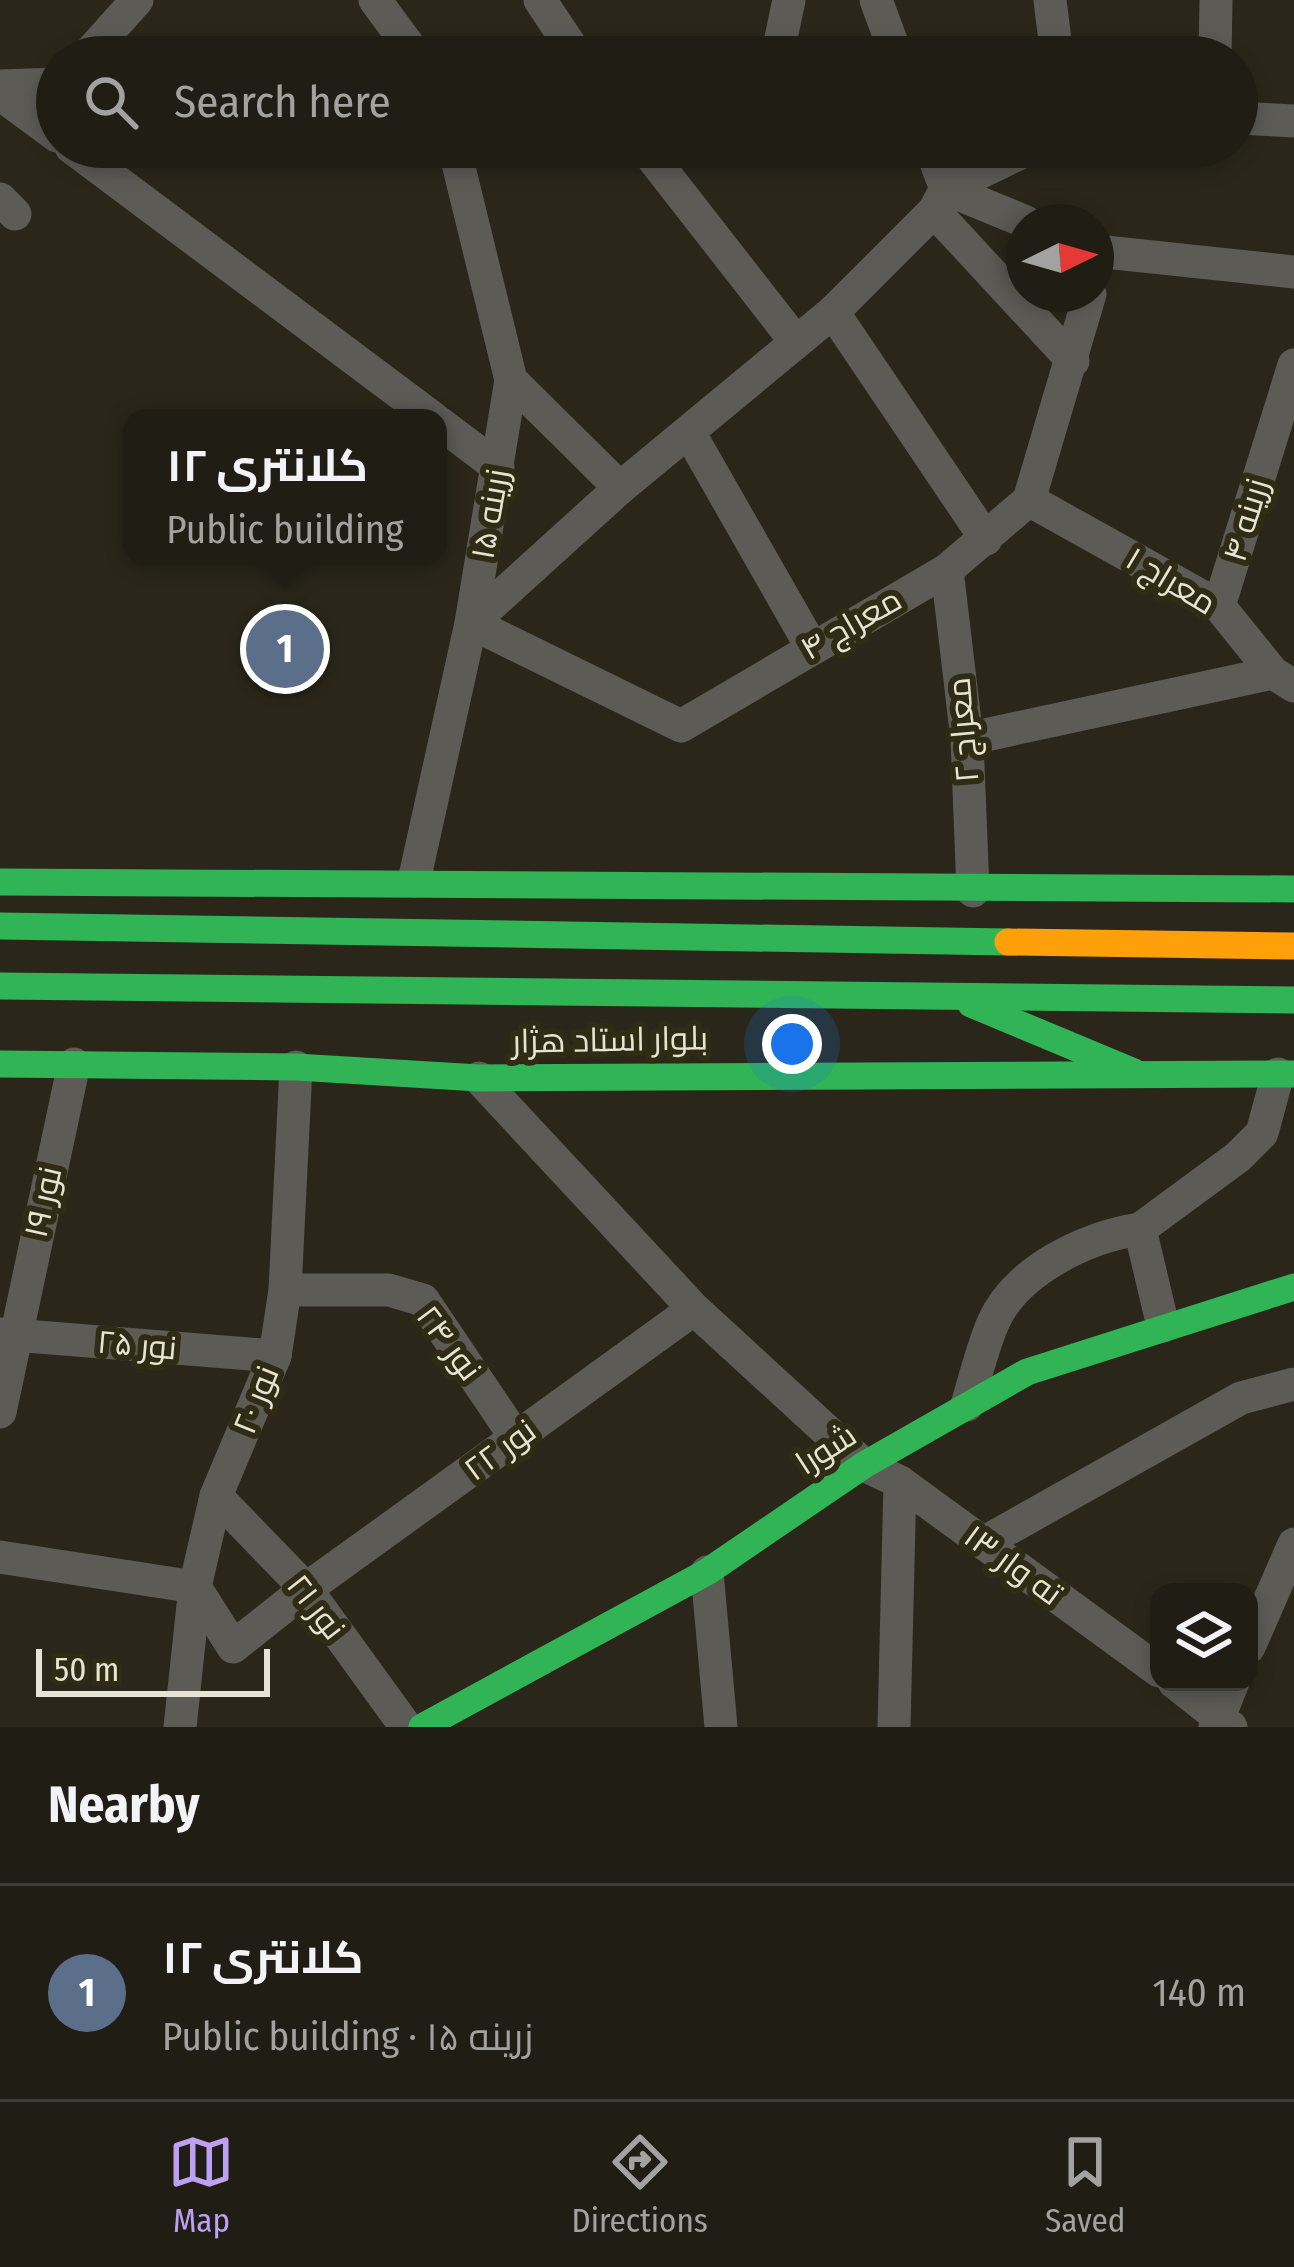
<!DOCTYPE html>
<html lang="en">
<head>
<meta charset="utf-8">
<style>
	:root { --surface:#201d14; --page:#2d2a22; --text:#f1f3f6; --muted:#a2a2a0; --line:#3d3b34; --accent:#bca0f2 }
	body { margin:0; font-family:"Fira Sans Condensed",Cairo,sans-serif; background:var(--page); color:var(--text) }
	.controls { position:absolute; right:36px; bottom:36px; display:grid; overflow:hidden; border-radius:24px; box-shadow:0 6px 18px #0003 }
	.controls button { width:108px; height:108px; display:grid; place-items:center; padding:0; border:0; border-bottom:3px solid var(--line); background:var(--surface); color:var(--text); font:60px sans-serif }
	.compass { position:absolute; left:1006px; top:204px; width:108px; height:108px; border-radius:50%; background:var(--surface); box-shadow:0 6px 18px #0003; rotate:85deg }
	.scale { position:absolute; left:36px; bottom:30px; width:234px; box-sizing:border-box; padding-left:12px; border:6px solid #e6e4d5; border-top:0; font-size:33px; line-height:42px; white-space:nowrap; color:#e6e4d5; -webkit-text-stroke:9px #302c14; paint-order:stroke }
	.you { position:absolute; left:792px; top:1044px; width:42px; height:42px; margin:-30px; border:9px solid #fff; border-radius:50%; background:#1a73e8; box-shadow:0 0 0 18px #1a73e833 }
	.badge { display:grid; place-items:center; width:78px; height:78px; border-radius:50%; background:var(--accent); color:#fff; font-size:39px; font-weight:700 }
	.pin { position:absolute; translate:-50% -50%; border:6px solid #fff; box-shadow:0 3px 12px #0006 }
	.popup { position:absolute; left:123px; top:409px; width:324px; height:156px; box-sizing:border-box; display:grid; place-content:center; border-radius:24px; background:var(--surface); filter:drop-shadow(0 3px 9px #0005); font-size:39px; white-space:nowrap; color:var(--muted) }
	.popup b { font-size:45px; color:var(--text) }
	.popup::after { content:''; position:absolute; left:50%; top:100%; margin-left:-24px; border:24px solid transparent; border-top-color:var(--surface) }
	.list { margin:0; padding:0; list-style:none }
	h2 { display:flex; justify-content:space-between; align-items:center; height:156px; margin:0; padding:0 48px; font-size:51px }
	h2 small { font-size:39px; font-weight:400; color:var(--muted) }
	.list li { display:grid; grid-template-columns:78px 1fr auto; gap:36px; align-items:center; box-sizing:border-box; height:216px; padding:0 48px; border-top:3px solid var(--line) }
	.list b { display:block; font-size:45px; white-space:nowrap }
	.list p { margin:0; font-size:39px; white-space:nowrap; color:var(--muted) }
	.list em { font-size:39px; font-style:normal; color:var(--muted) }
	.icon { flex:none; width:66px; height:66px; fill:none; stroke:currentColor; stroke-width:2; stroke-linecap:round; stroke-linejoin:round }
	.map { position:relative; flex:none; width:1294px; height:1727px; overflow:hidden }
	.search { position:absolute; background:var(--surface); box-shadow:0 6px 18px #0003; left:36px; right:36px; top:36px; height:132px; display:flex; align-items:center; gap:30px; box-sizing:border-box; padding:0 42px; border-radius:66px; color:var(--muted); font-size:45px }
	.sheet { height:372px; background:var(--surface) }
	nav { display:flex; justify-content:space-around; align-items:center; box-sizing:border-box; height:168px; border-top:3px solid var(--line); background:var(--surface); font-size:33px; color:var(--muted) }
	nav a { display:grid; justify-items:center; gap:6px }
	nav .on { color:var(--accent) }
	.map>svg:first-child { display:block }
</style>
</head>
<body>
<div class="map">
<svg width="1294" height="1727" viewBox="0 0 1294 1727">
	<rect width="100%" height="100%" fill="#2a271a"/>
	<g fill="none" stroke-linecap="round" stroke-linejoin="round">
		<!-- street -->
		<g stroke="#5c5b56" stroke-width="33">
			<path d="M 375,0 L 417,57"/>
			<path d="M 540,0 L 578,57"/>
			<path d="M 876,0 L 897,57"/>
			<path d="M 1050,0 L 1057,57"/>
			<path d="M 86,57 L 137,0"/>
			<path d="M 777,57 L 789,0"/>
			<path d="M 1215,57 L 1216,0"/>
			<path d="M 0,86 L 57,84"/>
			<path d="M 0,94 L 57,136"/>
			<path d="M 1237,118 L 1294,121"/>
			<path d="M 71,147 L 433,418"/>
			<path d="M 644,147 L 796,342"/>
			<path d="M 930,147 L 946,189 L 1026,222"/>
			<path d="M 1033,147 L 946,189 L 934,211 L 833,312 L 620,488 L 471,623 L 681,726 L 947,570 L 1029,500 L 1090,294"/>
			<path d="M 0,199 L 15,214"/>
			<path d="M 934,211 L 1073,361"/>
			<path d="M 1096,251 L 1294,272"/>
			<path d="M 833,312 L 986,539"/>
			<path d="M 511,380 L 620,488"/>
			<path d="M 438,422 L 498,467"/>
			<path d="M 690,434 L 811,646"/>
			<path d="M 1029,500 L 1219,606 L 1273,673 L 1294,686"/>
			<path d="M 947,570 L 967,739 L 973,891"/>
			<path d="M 1219,606 L 1294,365"/>
			<path d="M 967,739 L 1273,673"/>
			<path d="M 414,881 L 471,623 L 511,380 L 454,147"/>
			<path d="M 479,1078 L 694,1309 L 864,1465 L 900,1482 L 1159,1671"/>
			<path d="M 285,1290 L 389,1290 L 423,1300 L 516,1438"/>
			<path d="M 1163,1326 L 1140,1229 L 1238,1157 L 1262,1133 L 1278,1074"/>
			<path d="M 0,1334 L 275,1356"/>
			<path d="M 967,1405 C 975,1378 982,1349 993,1323 C 1016,1270 1087,1237 1140,1229"/>
			<path d="M 0,1412 L 74,1064"/>
			<path d="M 216,1496 L 306,1589 L 406,1727"/>
			<path d="M 983,1543 L 1241,1398 L 1294,1384"/>
			<path d="M 0,1557 L 195,1587 L 233,1647 L 306,1589 L 694,1309"/>
			<path d="M 707,1572 L 721,1727"/>
			<path d="M 1249,1647 L 1294,1544"/>
			<path d="M 1174,1682 L 1231,1727"/>
			<path d="M 180,1727 L 195,1587 L 216,1496 L 275,1356 L 285,1290 L 296,1067"/>
			<path d="M 894,1727 L 900,1482"/>
			<path d="M 1215,1727 L 1233,1682"/>
		</g>
		<!-- fast -->
		<g stroke="#30b455" stroke-width="27">
			<path d="M 0,882 L 1294,889"/>
			<path d="M 0,926 L 1008,942"/>
			<path d="M 0,986 L 1294,1000"/>
			<path d="M 971,1004 L 1134,1072"/>
			<path d="M 0,1064 L 296,1067 L 479,1078 L 1294,1074"/>
			<path d="M 422,1727 L 707,1572 L 864,1465 L 1027,1372 L 1294,1287"/>
		</g>
		<!-- slow -->
		<path stroke="#ff9f0a" stroke-width="27" d="M 1008,942 L 1294,946"/>
	</g>
	<g text-anchor="middle" dominant-baseline="central" stroke-width="12" stroke-linejoin="round" paint-order="stroke">
		<!-- street labels -->
		<g font-size="33" fill="#e6e4d5" stroke="#302c14">
			<text transform="translate(490 514) rotate(-80)">زرینه ۱۵</text>
			<text transform="translate(1246 520) rotate(-73)">زرینه ۴</text>
			<text transform="translate(1171 581) rotate(31)">معراج ۱</text>
			<text transform="translate(851 624) rotate(-30)">معراج ۴</text>
			<text transform="translate(963 730) rotate(-95)">معراج ۲</text>
			<text transform="translate(610 1040) rotate(-1)">بلوار استاد هژار</text>
			<text transform="translate(43 1202) rotate(-77)">نور ۱۹</text>
			<text transform="translate(449 1343) rotate(53)">نور ۲۴</text>
			<text transform="translate(137 1345) rotate(5)">نور ۲۵</text>
			<text transform="translate(256 1400) rotate(-68)">نور ۲۰</text>
			<text transform="translate(826 1449) rotate(-33)">شورا</text>
			<text transform="translate(500 1450) rotate(-36)">نور ۲۲</text>
			<text transform="translate(1013 1565) rotate(36)">ته وار ۱۳</text>
			<text transform="translate(316 1607) rotate(52)">نور ۲۱</text>
		</g>
	</g>
</svg>
<div class="controls">
<button><svg class="icon" aria-label="layers" viewBox="0 0 24 24"><path d="M12 4l9 5-9 5-9-5zM3 14l9 5 9-5"/></svg></button>
</div>
<svg class="compass" viewBox="-18 -18 36 36"><path d="M0-13l5 13h-10z" fill="#e53935"/><path d="M0 13l5-13h-10z" fill="#a2a2a0"/></svg>
<div class="scale">50 m</div>
<div class="you"></div>
<div class="pin badge" style="left:285px;top:649px;background:#5c6f8a">1</div>
<div class="popup"><b>کلانتری ۱۲</b>Public building</div>
<div class="search"><svg class="icon" aria-label="search" viewBox="0 0 24 24"><circle cx="10" cy="10" r="6"/><path d="M15 15l6 6"/></svg>Search here</div>
</div>
<section class="sheet">
<h2>Nearby<small></small></h2>
<ul class="list">
<li><span class="badge" style="background:#5c6f8a">1</span><div><b>کلانتری ۱۲</b><p>Public building · زرینه ۱۵</p></div><em>140 m</em></li>
</ul>
</section>
<nav>
<a class="on"><svg class="icon" aria-label="map" viewBox="0 0 24 24"><path d="M3 6l6-2 6 2 6-2v14l-6 2-6-2-6 2zM9 4v14M15 6v14"/></svg>Map</a>
<a><svg class="icon" aria-label="directions" viewBox="0 0 24 24"><path d="M12 3l9 9-9 9-9-9zM9 14v-3h6M13 9l2 2-2 2"/></svg>Directions</a>
<a><svg class="icon" aria-label="saved" viewBox="0 0 24 24"><path d="M7 4h10v16l-5-4-5 4z"/></svg>Saved</a>
</nav>
</body>
</html>
